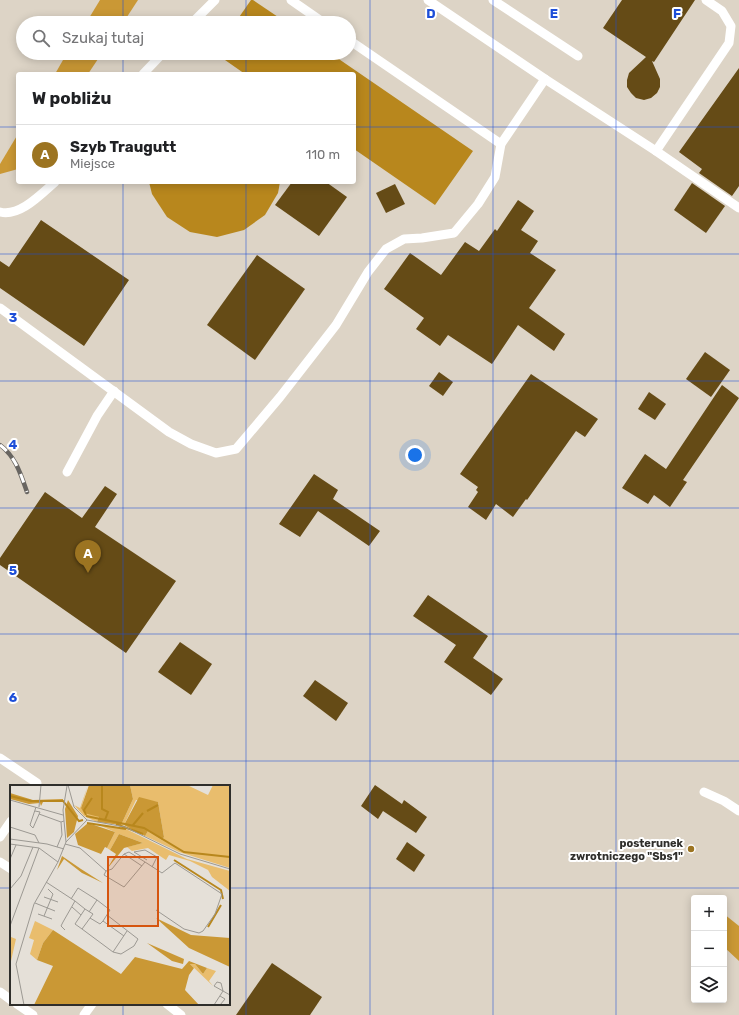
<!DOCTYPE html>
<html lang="pl">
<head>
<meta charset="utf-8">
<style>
	:root { --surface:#fff; --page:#f2f2f2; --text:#202124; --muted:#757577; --line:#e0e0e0; --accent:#9c7421 }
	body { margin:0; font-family:Rubik,sans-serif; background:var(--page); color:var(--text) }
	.controls { position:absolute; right:12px; bottom:12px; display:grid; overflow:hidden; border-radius:4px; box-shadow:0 2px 10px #0003 }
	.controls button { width:36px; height:36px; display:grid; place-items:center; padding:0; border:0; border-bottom:1px solid var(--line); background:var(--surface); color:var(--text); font:20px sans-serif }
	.you { position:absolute; left:415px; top:455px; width:14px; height:14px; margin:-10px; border:3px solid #fff; border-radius:50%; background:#1a73e8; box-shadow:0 0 0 6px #1a73e833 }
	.badge { display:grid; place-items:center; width:26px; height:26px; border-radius:50%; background:var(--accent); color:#fff; font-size:13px; font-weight:700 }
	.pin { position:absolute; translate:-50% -33px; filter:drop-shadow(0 1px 2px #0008) }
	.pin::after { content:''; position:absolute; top:21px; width:14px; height:12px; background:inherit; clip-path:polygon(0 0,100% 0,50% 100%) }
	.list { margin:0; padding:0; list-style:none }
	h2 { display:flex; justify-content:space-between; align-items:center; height:52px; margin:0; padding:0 16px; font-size:17px }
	h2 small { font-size:13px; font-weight:400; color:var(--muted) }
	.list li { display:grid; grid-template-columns:26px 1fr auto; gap:12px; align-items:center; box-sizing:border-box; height:60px; padding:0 16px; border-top:1px solid var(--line) }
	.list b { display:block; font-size:15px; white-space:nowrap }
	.list p { margin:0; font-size:13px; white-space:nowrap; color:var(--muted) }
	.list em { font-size:13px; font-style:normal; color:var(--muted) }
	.icon { flex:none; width:22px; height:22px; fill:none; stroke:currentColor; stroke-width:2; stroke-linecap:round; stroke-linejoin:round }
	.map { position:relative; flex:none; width:739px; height:1015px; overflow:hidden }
	.search { position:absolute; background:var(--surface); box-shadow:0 2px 10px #0003; left:16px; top:16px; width:340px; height:44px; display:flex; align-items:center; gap:10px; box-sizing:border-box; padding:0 14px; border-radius:22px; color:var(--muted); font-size:15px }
	.panel { position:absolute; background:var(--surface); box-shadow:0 2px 10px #0003; left:16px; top:72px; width:340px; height:112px; border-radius:4px }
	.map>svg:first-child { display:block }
</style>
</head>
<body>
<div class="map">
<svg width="739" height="1015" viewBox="0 0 739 1015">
	<rect width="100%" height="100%" fill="#e5e0d8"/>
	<!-- built -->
	<path fill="#ddd4c6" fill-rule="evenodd" d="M 0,0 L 739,0 L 739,1015 L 0,1015 ZM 23,23 L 349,23 L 349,53 L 23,53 ZM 18,74 L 354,74 L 354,182 L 18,182 ZM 11,786 L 229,786 L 229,1004 L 11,1004 ZM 694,898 L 724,898 L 724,1000 L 694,1000 Z"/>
	<!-- forest -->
	<g fill="#ca9835">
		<path d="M 100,0 L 138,0 L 123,23 L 86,23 Z"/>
		<path d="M 67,53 L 102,53 L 88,74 L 55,74 Z"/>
		<path d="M 18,134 L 18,169 L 0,174 L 0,164 Z"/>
		<path d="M 724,914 L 739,926 L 739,961 L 724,947 Z"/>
	</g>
	<!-- water -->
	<g fill="#b8871d">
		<path d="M 251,0 L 253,0 L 287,23 L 235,23 Z"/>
		<path d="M 215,53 L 330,53 L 473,151 L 435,205 L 354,149 L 354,74 L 245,74 Z"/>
		<path d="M 149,182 L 280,182 L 278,193 L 265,215 L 244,230 L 217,237 L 190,232 L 167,217 L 152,194 Z"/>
	</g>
	<!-- building -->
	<g fill="#654b16">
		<path d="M 622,0 L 695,0 L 654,62 L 652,61 L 660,79 L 660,87 L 657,93 L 651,98 L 644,100 L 636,98 L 631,93 L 627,87 L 627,80 L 629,73 L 646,57 L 603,28 Z"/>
		<path d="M 739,68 L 739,186 L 732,196 L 699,173 L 702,169 L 679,152 Z"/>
		<path d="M 292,182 L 326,182 L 347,197 L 319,236 L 275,205 Z"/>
		<path d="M 692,183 L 725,206 L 706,233 L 674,210 Z"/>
		<path d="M 395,184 L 405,204 L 386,213 L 376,193 Z"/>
		<path d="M 518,200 L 534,211 L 521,230 L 538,241 L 530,253 L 556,270 L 529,308 L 565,334 L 554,351 L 518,325 L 492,364 L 448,335 L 440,346 L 416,329 L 424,318 L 384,289 L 410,253 L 441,275 L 465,242 L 479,251 L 495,229 L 497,231 Z"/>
		<path d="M 41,220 L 129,280 L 84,346 L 0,288 L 0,261 L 9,267 Z"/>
		<path d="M 257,255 L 305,289 L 255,360 L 207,325 Z"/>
		<path d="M 705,352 L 730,370 L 711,397 L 686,379 Z"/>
		<path d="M 439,372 L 453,382 L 443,396 L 429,386 Z"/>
		<path d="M 531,374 L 598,419 L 585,437 L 576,431 L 527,500 L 526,499 L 513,517 L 496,504 L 486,520 L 468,507 L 478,492 L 476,490 L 478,487 L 460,474 Z"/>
		<path d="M 722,385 L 739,398 L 683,480 L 687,482 L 670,507 L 654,495 L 648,504 L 622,488 L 645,454 L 666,469 Z"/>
		<path d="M 649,392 L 666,404 L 655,420 L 638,409 Z"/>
		<path d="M 314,474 L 338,490 L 333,499 L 380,531 L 369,546 L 318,511 L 300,537 L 279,524 Z"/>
		<path d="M 105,486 L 117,494 L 95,527 L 176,581 L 126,653 L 0,565 L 0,558 L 45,492 L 82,518 Z"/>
		<path d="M 428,595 L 488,636 L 473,658 L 503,679 L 491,695 L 444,662 L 456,645 L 413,616 Z"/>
		<path d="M 180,642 L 212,664 L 191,695 L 158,672 Z"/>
		<path d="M 315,680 L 348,703 L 336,721 L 303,696 Z"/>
		<path d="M 375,785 L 402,804 L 404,800 L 427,817 L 416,833 L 383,811 L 378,819 L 361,806 Z"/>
		<path d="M 407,842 L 425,855 L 414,872 L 396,859 Z"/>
		<path d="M 272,963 L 322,997 L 310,1015 L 236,1015 Z"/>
	</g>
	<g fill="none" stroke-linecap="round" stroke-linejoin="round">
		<!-- service -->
		<g stroke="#fff" stroke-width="9">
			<path d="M 291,0 L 324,23"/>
			<path d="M 493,0 L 578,56"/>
			<path d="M 192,23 L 215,0"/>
			<path d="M 349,40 L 501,144"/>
			<path d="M 143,74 L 163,53"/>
			<path d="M 545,79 L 656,151 L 739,208"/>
			<path d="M 656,151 L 729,43 L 731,26 L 722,11 L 706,0"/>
			<path d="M 0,212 C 20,217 41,194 55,182"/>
			<path d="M 0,308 L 169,432 L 191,444 L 216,453 L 236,449 L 280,397 L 336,325 L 368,272 L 386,249 L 404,239 L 422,238 L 454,233 L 478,204 L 495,177 L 501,144 L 545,79 L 428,0"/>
			<path d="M 67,472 L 97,416 L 114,391"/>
			<path d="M 0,758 L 37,783 L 34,786"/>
			<path d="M 704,792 L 724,801 L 739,811"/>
			<path d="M 0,837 L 11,821"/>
			<path d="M 0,862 L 11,869"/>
			<path d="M 0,992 L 11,1000"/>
			<path d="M 17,1004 L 33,1015"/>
			<path d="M 167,1004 L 181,1015"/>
			<path d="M 84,1015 L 92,1004"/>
		</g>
		<!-- rail casing -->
		<g stroke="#686561" stroke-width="4.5">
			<path id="rail" d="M 0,445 C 16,457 21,475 27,492"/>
		</g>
		<!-- rail -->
		<use href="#rail" stroke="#fff" stroke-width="3" stroke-dasharray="9" stroke-linecap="butt"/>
	</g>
	<!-- grid -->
	<path fill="none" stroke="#1d4ed8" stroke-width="1" stroke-opacity="0.55" d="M 123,0 L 123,23M 246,0 L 246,23M 370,0 L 370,1015M 493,0 L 493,1015M 616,0 L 616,1015M 123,53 L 123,74M 246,53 L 246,74M 0,127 L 18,127M 354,127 L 739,127M 123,182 L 123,786M 246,182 L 246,1015M 0,254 L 739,254M 0,381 L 739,381M 0,508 L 739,508M 0,634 L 739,634M 0,761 L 739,761M 0,888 L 11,888M 229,888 L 739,888M 123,1004 L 123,1015"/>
	<!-- markers -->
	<circle fill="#9c7421" stroke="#fff" stroke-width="1.5" cx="691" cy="849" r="4"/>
	<g text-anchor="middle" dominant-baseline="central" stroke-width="4" stroke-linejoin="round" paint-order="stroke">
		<!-- poi labels -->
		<g font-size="11" font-weight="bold" fill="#2f2e2b" stroke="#fff" text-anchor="end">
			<text x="683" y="843">posterunek<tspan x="683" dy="13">zwrotniczego "Sbs1"</tspan></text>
		</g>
	</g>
	<!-- overview -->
	<g transform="translate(10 785)">
		<rect width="220" height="220" fill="#e5e0d8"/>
		<path d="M 78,0 L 71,23 L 89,32 L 87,37 L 74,31 L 64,20 L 70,23 ZM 120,0 L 177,0 L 198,10 L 203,0 L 220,0 L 220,83 L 169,67 L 135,51 L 138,46 L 152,55 L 154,52 L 148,17 L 126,15 L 114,40 L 111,40 L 123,14 ZM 89,40 L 116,44 L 177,74 L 220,86 L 220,106 L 202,92 L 198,85 L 180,76 L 159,70 L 156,75 L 138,63 L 122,66 L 117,62 L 133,58 L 109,49 L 100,65 L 97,63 L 105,47 ZM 25,136 L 43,145 L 33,158 L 27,175 L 20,169 L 24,155 L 19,153 ZM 0,147 L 1,152 L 6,154 L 1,176 ZM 179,178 L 185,179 L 193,189 L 197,183 L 206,186 L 199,196 L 203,201 Z" fill="#e9bd6d"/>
		<path d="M 79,0 L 120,0 L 123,14 L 111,40 L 87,37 L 89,32 L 74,28 L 71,23 ZM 0,8 L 23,15 L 53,14 L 53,17 L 33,17 L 31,21 L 30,18 L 19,19 L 0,14 ZM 129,12 L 148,17 L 154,52 L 152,55 L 138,46 L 135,51 L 114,40 ZM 58,15 L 68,31 L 64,47 L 57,53 L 55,24 ZM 78,38 L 105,47 L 97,63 L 95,62 L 91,69 L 68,60 L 65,49 ZM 109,49 L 133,58 L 114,63 L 97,84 L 106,69 L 100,65 ZM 52,71 L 71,84 L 93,98 L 72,88 L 54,74 L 47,85 ZM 146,133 L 181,150 L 220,153 L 220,182 L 179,163 ZM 43,145 L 111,189 L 125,172 L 172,184 L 179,176 L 197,183 L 193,189 L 185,179 L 180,179 L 184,183 L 179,190 L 175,205 L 189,220 L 24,220 L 43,181 L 27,175 L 33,158 ZM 137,158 L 174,174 L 173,179 L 162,176 Z" fill="#ca9835"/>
		<path fill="none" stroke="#b8871d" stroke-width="2" d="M 92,0 L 92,24 L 98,27 L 95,35M 0,11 L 21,16 L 53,16 L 69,36 L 73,35M 137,26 L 148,20M 76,30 L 74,25 L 82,13M 76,31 L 134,43 L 174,67 L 220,72M 77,38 L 116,44M 106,39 L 133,49M 123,40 L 133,28M 164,75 L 211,105 L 213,114M 198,142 L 211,120"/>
		<path fill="none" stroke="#9c9993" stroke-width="1" d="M 58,0 L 64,22 L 77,35 L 115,42 L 170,69 L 220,84M 0,15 L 53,30M 29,22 L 31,0M 25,26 L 30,27 L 23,43 L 20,40 L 26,22M 29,29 L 51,37M 0,42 L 25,50 L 29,58M 0,54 L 37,59 L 54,64M 56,57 L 53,25 L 57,1M 0,59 L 29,63 L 48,77M 55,59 L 70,63 L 96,86 L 102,84 L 114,69 L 132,81M 47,62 L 52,50 L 51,37 L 54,36M 124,67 L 135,65 L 147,72 L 142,82M 124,67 L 137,75M 0,74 L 6,60M 135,77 L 152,88 L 165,78 L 212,109 L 205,129 L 193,146 L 189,148 L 174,144 L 146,125M 96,86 L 94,90 L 114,102 L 135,77 L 119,67 L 114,69M 36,97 L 65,116 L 75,124 L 83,129 L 72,144 L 65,139 L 75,124M 0,104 L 11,91 L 23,62M 34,112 L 48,117M 61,114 L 68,103 L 87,115 L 100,125 L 93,136 L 114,151M 25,118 L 45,126M 62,122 L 71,130M 79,127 L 87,115M 28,129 L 42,134M 97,130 L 128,154 L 124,161 L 111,169 L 103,167M 34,131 L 43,109 L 38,104M 80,133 L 90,139 L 93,136M 0,141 L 29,63M 72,144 L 103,167 L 117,146M 55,145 L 51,141 L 53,137 L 65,116M 213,206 L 211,198 L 207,197 L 204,201 L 213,206 L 220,210M 14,220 L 6,179 L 24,119 L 48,77 L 56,57 L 77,35M 204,220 L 213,206M 210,220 L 215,214 L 210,211"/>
		<path fill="#d6550f" fill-opacity="0.15" stroke="#d6550f" stroke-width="2" d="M 98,72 L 148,72 L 148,141 L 98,141 Z"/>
		<rect width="220" height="220" fill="none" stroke="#2f2e2b" stroke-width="2"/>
	</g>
	<g font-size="13" text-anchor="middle" font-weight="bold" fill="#1d4ed8" stroke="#fff" stroke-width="4" stroke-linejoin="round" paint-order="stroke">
		<text x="431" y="18">D</text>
		<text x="554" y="18">E</text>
		<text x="677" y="18">F</text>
		<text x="13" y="322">3</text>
		<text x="13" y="449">4</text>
		<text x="13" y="575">5</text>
		<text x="13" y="702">6</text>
	</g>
</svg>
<div class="controls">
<button>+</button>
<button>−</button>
<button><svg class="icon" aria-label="layers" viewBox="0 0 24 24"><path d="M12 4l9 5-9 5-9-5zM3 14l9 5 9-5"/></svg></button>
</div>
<div class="you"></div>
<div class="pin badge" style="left:88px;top:573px">A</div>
<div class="search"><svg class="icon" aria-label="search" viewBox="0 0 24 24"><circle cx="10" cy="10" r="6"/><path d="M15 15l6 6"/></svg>Szukaj tutaj</div>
<section class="panel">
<h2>W pobliżu<small></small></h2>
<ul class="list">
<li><span class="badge">A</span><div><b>Szyb Traugutt</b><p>Miejsce</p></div><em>110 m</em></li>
</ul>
</section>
</div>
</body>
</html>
